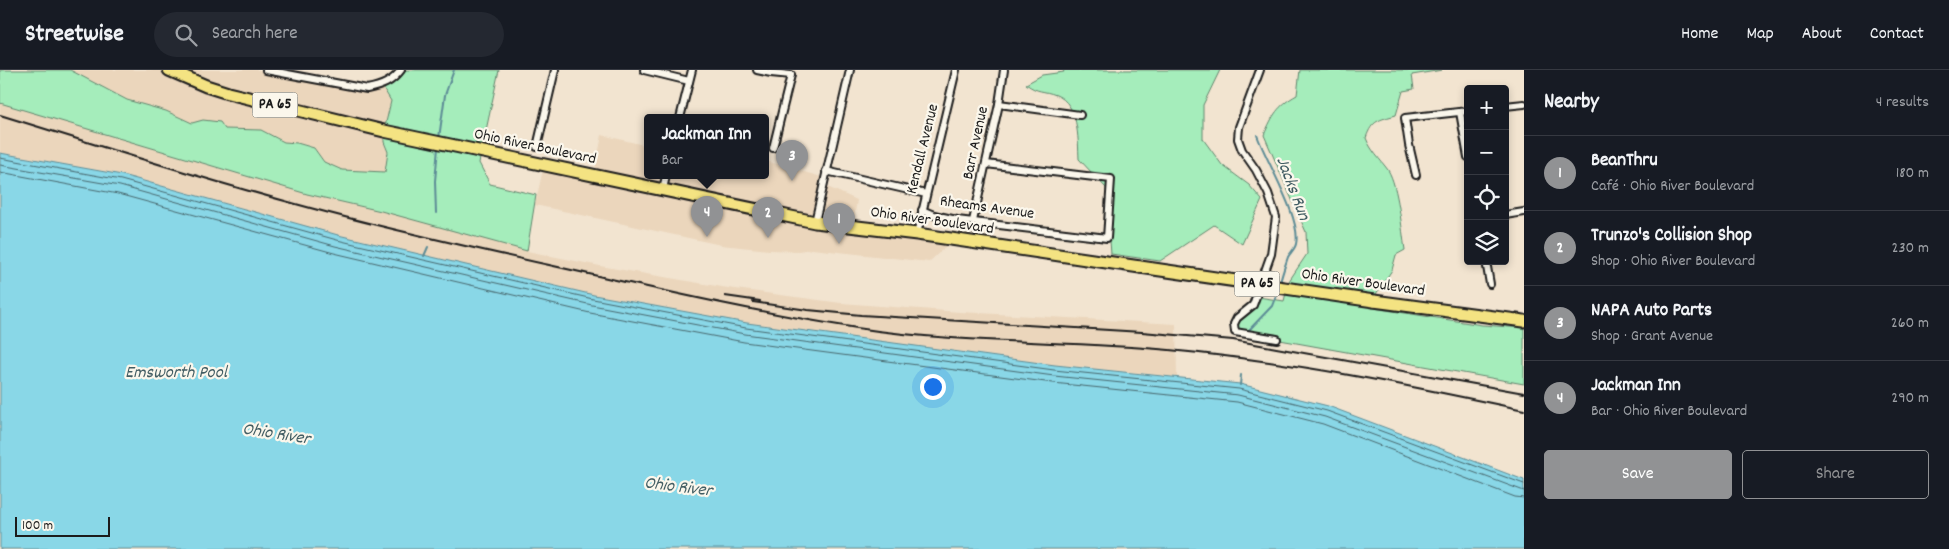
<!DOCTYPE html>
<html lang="en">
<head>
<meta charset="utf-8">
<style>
	:root { --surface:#171b24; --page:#242831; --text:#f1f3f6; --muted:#9ea1a6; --line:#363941; --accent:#919294 }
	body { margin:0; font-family:Dekko,sans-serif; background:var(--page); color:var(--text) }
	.controls { position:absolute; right:15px; top:15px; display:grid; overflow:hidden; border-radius:5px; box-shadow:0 2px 8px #0003 }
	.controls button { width:45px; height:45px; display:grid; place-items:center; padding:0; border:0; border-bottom:1px solid var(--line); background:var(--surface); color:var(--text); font:25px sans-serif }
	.scale { position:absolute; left:15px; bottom:12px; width:95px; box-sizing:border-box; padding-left:5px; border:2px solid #1c1c1c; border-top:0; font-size:14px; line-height:18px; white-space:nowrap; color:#1c1c1c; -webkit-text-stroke:4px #fbf7ec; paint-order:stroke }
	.you { position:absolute; left:932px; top:316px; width:18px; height:18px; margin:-12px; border:4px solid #fff; border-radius:50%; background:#1a73e8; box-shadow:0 0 0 8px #1a73e833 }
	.badge { display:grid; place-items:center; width:32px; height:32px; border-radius:50%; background:var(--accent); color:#fff; font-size:16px; font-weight:700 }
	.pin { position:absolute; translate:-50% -41px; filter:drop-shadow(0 1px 2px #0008) }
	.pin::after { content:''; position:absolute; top:26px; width:18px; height:15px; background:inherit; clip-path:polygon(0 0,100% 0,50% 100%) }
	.popup { position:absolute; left:644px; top:44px; width:125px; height:65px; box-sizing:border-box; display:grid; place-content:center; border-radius:5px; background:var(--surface); filter:drop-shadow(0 1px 4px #0005); font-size:16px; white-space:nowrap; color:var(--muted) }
	.popup b { font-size:19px; color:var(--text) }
	.popup::after { content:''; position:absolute; left:50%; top:100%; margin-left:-10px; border:10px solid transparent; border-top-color:var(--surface) }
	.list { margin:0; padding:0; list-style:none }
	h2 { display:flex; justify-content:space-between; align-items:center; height:65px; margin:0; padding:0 20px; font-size:21px }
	h2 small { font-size:16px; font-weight:400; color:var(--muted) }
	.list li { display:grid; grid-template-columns:32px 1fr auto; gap:15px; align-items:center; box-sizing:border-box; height:75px; padding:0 20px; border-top:1px solid var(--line) }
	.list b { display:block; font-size:19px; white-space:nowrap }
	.list p { margin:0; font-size:16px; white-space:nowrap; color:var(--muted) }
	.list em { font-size:16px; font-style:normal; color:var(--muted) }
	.actions { display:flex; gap:10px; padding:15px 20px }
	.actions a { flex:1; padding:11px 0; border:1px solid var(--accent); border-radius:5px; text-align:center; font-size:18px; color:var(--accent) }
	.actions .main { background:var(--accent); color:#fff }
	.icon { flex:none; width:28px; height:28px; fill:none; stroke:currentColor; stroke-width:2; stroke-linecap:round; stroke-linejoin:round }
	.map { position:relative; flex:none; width:1524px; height:479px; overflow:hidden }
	header { display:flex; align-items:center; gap:30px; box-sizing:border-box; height:70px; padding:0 25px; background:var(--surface); border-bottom:1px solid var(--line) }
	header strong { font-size:24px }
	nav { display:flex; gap:28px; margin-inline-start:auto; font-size:18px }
	.search { width:350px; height:45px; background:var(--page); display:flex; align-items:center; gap:12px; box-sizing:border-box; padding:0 18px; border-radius:28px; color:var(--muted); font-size:19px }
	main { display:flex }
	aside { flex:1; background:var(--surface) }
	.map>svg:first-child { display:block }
</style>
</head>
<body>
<header>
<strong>Streetwise</strong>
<div class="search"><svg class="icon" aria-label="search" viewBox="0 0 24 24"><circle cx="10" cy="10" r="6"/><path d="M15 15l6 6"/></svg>Search here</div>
<nav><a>Home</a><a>Map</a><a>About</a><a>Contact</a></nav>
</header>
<main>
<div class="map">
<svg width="1524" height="479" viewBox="0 0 1524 479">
	<rect width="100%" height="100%" fill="#f2e4d0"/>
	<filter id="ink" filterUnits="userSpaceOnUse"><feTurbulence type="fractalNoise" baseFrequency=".02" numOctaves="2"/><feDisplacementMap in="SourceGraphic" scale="10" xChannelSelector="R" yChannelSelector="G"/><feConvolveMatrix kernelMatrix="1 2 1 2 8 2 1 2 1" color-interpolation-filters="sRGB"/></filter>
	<g filter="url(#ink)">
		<!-- built -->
		<g fill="#ebd6bc">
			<path d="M 70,0 L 266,0 L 352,17 L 382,16 L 391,31 L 384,61 L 384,72 L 388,82 L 385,102 L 342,100 L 324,92 L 314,78 L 297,73 L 284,72 L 261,60 L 225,59 L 192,53 L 166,41 L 127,30 Z"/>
			<path d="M 0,33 L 307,124 L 381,141 L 527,181 L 600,196 L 728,218 L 841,233 L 960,242 L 1176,254 L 1177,307 L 1055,295 L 747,253 L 594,225 L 338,165 L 122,105 L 0,83 Z"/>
			<path d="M 602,65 L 648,76 L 648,106 L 766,106 L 766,91 L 825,108 L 823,115 L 857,130 L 853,156 L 954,169 L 929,192 L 812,179 L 798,181 L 769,180 L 721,175 L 535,135 L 544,95 L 594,105 Z"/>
		</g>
		<!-- green -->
		<g fill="#a5edbb" stroke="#60846c">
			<path d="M 0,0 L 70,0 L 127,30 L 166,41 L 192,53 L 203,50 L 220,52 L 225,59 L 261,60 L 284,72 L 297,73 L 314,78 L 324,92 L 342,100 L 385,102 L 388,82 L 384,72 L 384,61 L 391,31 L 382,16 L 401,0 L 499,0 L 479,93 L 490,114 L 536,125 L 527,181 L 381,141 L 307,124 L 0,33 Z"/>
			<path d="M 1063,0 L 1220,0 L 1203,35 L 1203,69 L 1222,95 L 1249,115 L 1262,130 L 1242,174 L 1214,155 L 1160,191 L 1111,184 L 1106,118 L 1079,89 C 1078,68 1079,34 1056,25 C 1043,20 1038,23 1026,14 L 1042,5 L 1064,2 Z"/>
			<path d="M 1300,0 L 1442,0 L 1412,5 L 1414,19 L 1403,21 L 1396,45 C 1379,50 1372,50 1366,68 C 1371,81 1380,89 1388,100 C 1398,116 1402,160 1405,180 L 1396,185 L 1392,200 L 1376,224 L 1373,238 L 1482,255 L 1524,258 L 1524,314 L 1280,270 L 1280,265 L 1239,259 L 1237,254 L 1241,249 L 1258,235 L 1258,227 L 1284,231 L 1289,211 L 1307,184 L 1306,162 L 1264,65 C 1273,45 1277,36 1297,25 Z"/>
		</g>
		<!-- water -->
		<path fill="#89d7e7" stroke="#5d8c96" d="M 0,83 L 122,105 L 338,165 L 594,225 L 747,253 L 1055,295 L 1240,314 L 1328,336 L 1524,410 L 1524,479 L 0,479 Z"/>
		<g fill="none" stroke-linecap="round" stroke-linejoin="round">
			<!-- shore -->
			<g stroke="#48676d" stroke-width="1">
				<path d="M 0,88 L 121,110 L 337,170 L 593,229 L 746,258 L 1054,300 L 1239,319 L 1327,341 L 1524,414"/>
				<path d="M 0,95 L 120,116 L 335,176 L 592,235 L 745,264 L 1054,306 L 1238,325 L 1325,347 L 1524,421"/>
				<path d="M 0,102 L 118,124 L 334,183 L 590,243 L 744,272 L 1053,313 L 1237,332 L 1323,354 L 1515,427 L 1524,428"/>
			</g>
			<!-- stream -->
			<g stroke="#5d8c96" stroke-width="2">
				<path d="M 1257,65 C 1266,91 1302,149 1296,174 C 1295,179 1290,183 1288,187 C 1285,196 1282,204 1280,213"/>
				<path d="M 439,68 L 445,25 L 454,0"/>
				<path d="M 436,143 L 435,111 L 438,78"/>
				<path d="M 424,186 L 428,177"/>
				<path d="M 1249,260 L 1272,236 L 1278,220"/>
				<path d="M 1240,315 L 1241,305"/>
			</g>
			<!-- street casing -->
			<g stroke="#1c1c1c" stroke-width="10">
				<g id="street">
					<path d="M 266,0 L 367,19 C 382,16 392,12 401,0"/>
					<path d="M 644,0 L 689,11"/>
					<path d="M 757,0 L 771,3 L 791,5"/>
					<path d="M 1260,0 L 1239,57 L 1238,69 L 1242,80 L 1256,100 L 1268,123 L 1276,147 L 1271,184 L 1253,235 L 1237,248 L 1234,254 L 1235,262 L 1277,269"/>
					<path d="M 999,34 L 1080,45"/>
					<path d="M 1505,36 L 1524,34"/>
					<path d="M 1460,42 L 1468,87"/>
					<path d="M 680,48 L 692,0"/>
					<path d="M 537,77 L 555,0"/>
					<path d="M 773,78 L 791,5"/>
					<path d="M 826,101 L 926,124"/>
					<path d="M 1416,105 L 1409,75 L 1405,48 L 1468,41"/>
					<path d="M 663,119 L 666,106"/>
					<path d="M 922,140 L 934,145 L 957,150 L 1107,168 L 1111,109 L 986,94"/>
					<path d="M 1505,145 L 1524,142"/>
					<path d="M 973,151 L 999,34 L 1004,0"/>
					<path d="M 815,152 L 850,0"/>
					<path d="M 917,164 L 956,0"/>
					<path d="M 1486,191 L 1490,214"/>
				</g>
			</g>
			<!-- highway casing -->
			<g stroke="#1c1c1c" stroke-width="15">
				<g id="highway">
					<path d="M 169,0 L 206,16 L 228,23 L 384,61 L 815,152 L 917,164 L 1140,197"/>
					<path d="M 1374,231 L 1524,251"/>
				</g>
			</g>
			<!-- street -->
			<use href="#street" stroke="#fbf7ec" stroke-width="6"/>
			<!-- highway -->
			<use href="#highway" stroke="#f4e382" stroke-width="11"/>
			<!-- rail -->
			<g stroke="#1c1c1c" stroke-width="2">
				<path d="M 0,45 C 95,74 189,105 285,131 C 385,159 487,181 589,204 C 678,224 767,244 857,258 C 959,274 1067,270 1169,280 C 1289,291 1407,315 1524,340"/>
				<path d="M 725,226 L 760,231"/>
				<path d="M 753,232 L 808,240 L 861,245 L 1142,262 L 1233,270 L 1524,323"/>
			</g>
			<!-- highway-bridge casing -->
			<g stroke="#1c1c1c" stroke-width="15" stroke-linecap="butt">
				<path id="highway-bridge" d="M 1140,197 L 1374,231"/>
			</g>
			<!-- highway-bridge -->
			<use href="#highway-bridge" stroke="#f4e382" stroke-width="11"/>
		</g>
	</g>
	<g text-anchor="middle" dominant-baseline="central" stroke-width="4.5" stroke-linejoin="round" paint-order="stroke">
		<!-- shield labels -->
		<g fill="#fbf7ec" stroke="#5f5e5a" stroke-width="1">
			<rect x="252.5" y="22.5" width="45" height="25" rx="4"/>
			<rect x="1234.5" y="201.5" width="45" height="25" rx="4"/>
		</g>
		<g font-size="15" font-weight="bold" fill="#1c1c1c">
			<text x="275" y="35">PA 65</text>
			<text x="1257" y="214">PA 65</text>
		</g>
		<!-- street labels -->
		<g font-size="16" fill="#1c1c1c" stroke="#fbf7ec">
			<text transform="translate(976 73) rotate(-78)">Barr Avenue</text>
			<text transform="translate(535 77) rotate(12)">Ohio River Boulevard</text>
			<text transform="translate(923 79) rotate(-76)">Kendall Avenue</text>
			<text transform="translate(987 138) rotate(8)">Rheams Avenue</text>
			<text transform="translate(932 151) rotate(8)">Ohio River Boulevard</text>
			<text transform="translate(1363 213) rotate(8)">Ohio River Boulevard</text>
		</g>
		<!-- water labels -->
		<g font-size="18" font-style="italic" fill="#425d63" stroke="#fbf7ec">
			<text transform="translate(1292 119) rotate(69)">Jacks Run</text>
			<text x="176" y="303">Emsworth Pool</text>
			<text transform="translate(276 365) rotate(9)">Ohio River</text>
			<text transform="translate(678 418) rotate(7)">Ohio River</text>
		</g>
	</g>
</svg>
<div class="controls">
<button>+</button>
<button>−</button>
<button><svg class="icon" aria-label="locate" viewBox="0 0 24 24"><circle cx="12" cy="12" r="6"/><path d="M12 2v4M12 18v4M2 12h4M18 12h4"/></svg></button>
<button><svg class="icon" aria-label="layers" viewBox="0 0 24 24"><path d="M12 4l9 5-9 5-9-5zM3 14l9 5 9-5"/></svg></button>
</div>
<div class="scale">100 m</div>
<div class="you"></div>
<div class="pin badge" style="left:839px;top:174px">1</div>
<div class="pin badge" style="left:768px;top:168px">2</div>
<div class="pin badge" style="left:792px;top:111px">3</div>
<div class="pin badge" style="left:707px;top:167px">4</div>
<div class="popup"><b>Jackman Inn</b>Bar</div>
</div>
<aside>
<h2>Nearby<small>4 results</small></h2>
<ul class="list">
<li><span class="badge">1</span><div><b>BeanThru</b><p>Café · Ohio River Boulevard</p></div><em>180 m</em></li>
<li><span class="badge">2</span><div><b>Trunzo's Collision Shop</b><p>Shop · Ohio River Boulevard</p></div><em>230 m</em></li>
<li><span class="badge">3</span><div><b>NAPA Auto Parts</b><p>Shop · Grant Avenue</p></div><em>260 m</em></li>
<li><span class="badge">4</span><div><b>Jackman Inn</b><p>Bar · Ohio River Boulevard</p></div><em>290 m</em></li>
</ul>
<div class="actions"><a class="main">Save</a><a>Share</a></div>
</aside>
</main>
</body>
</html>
